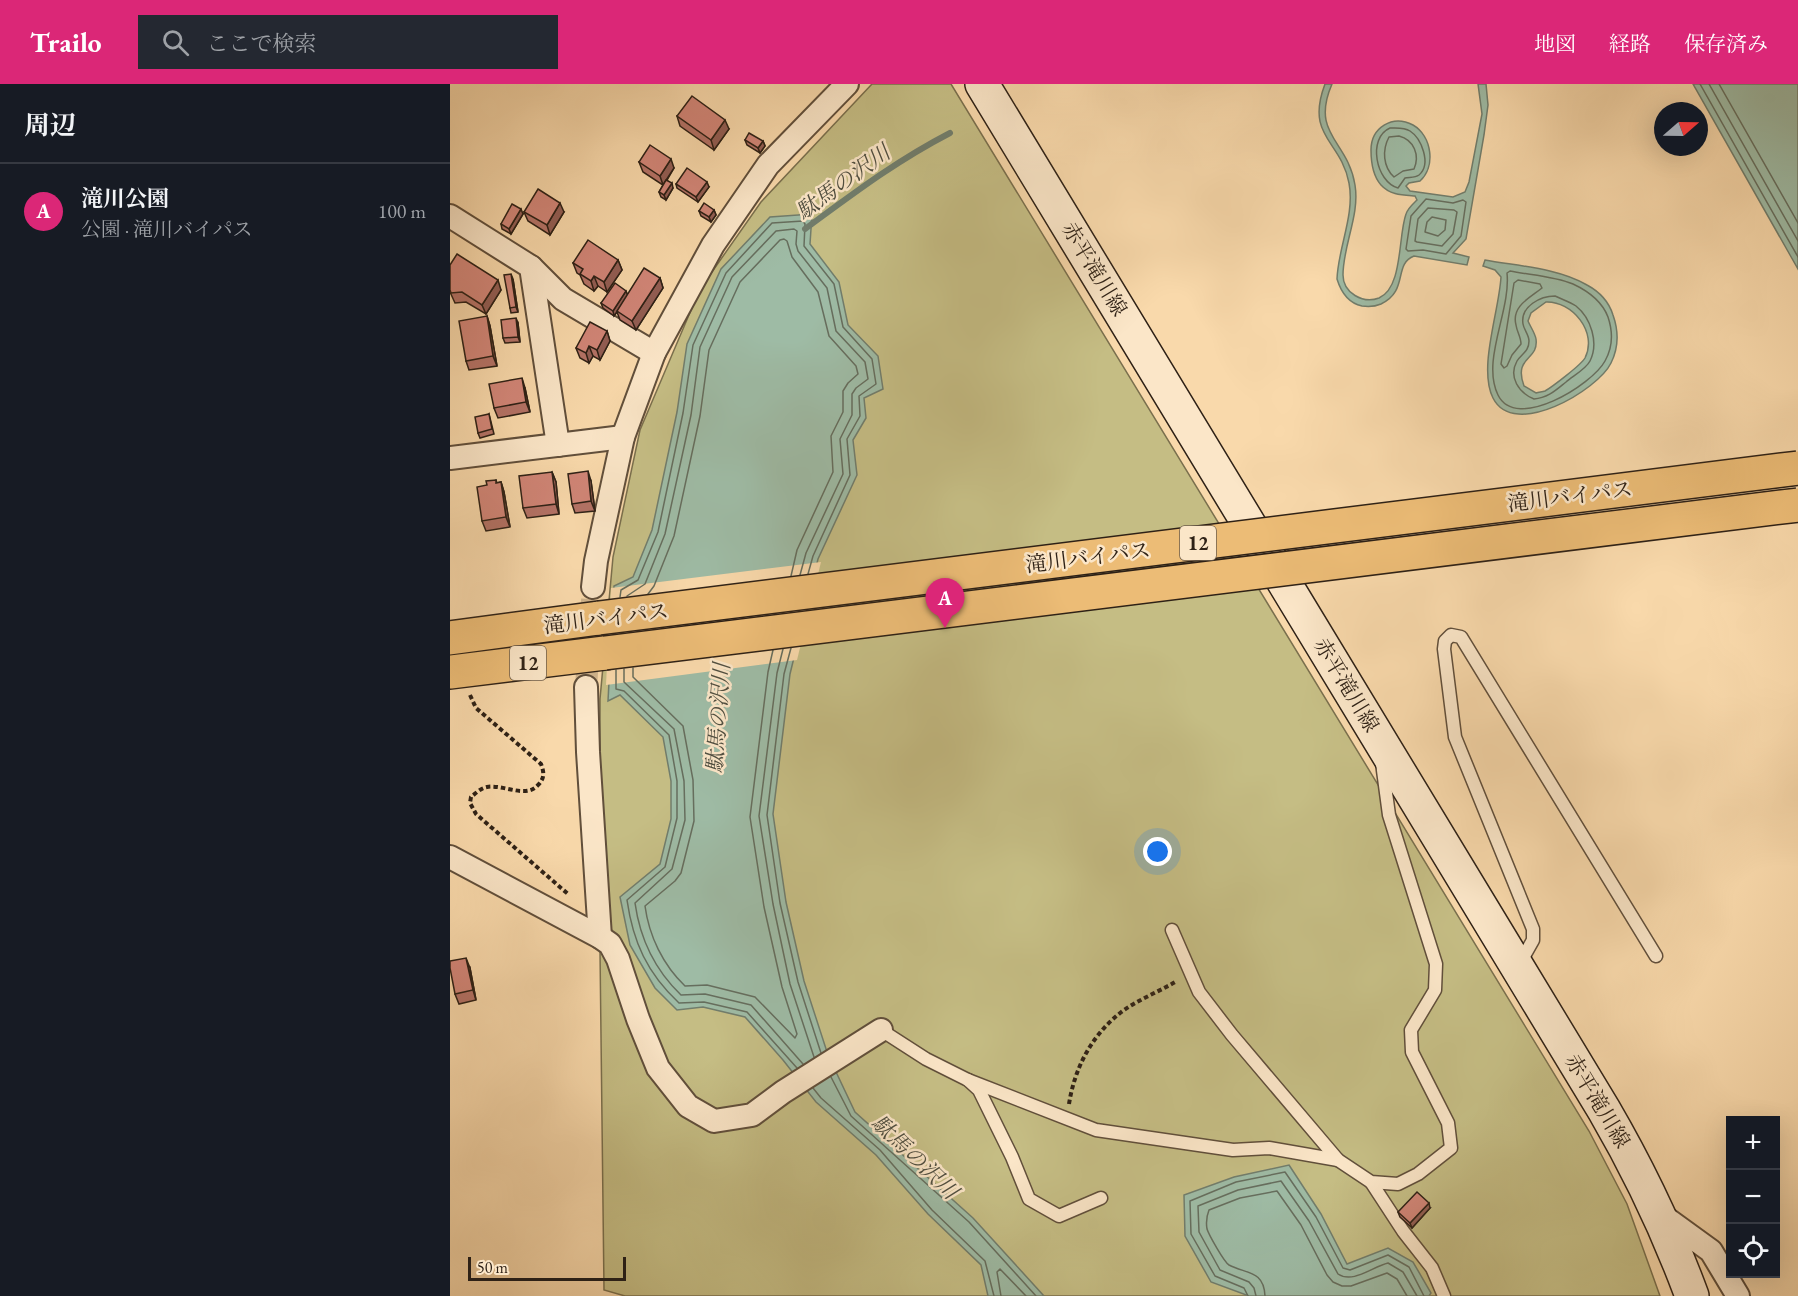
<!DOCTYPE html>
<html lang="ja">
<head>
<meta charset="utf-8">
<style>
	:root { --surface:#171b24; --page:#242831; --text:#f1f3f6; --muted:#9ea1a6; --line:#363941; --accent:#db2777 }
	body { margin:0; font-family:"EB Garamond","Noto Serif JP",serif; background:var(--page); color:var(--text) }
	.controls { position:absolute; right:18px; bottom:18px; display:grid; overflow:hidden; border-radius:0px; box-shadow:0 6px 24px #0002 }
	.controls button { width:54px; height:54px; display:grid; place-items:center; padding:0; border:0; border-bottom:2px solid var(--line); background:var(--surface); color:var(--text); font:30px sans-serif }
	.compass { position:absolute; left:1204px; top:18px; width:54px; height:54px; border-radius:50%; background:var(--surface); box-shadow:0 6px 24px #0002; rotate:70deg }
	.scale { position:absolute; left:18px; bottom:15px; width:158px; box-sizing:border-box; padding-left:6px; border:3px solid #2e2116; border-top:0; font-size:16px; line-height:21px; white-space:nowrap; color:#2e2116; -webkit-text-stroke:4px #fbe6c8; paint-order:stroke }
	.you { position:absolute; left:708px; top:768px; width:21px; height:21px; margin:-15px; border:4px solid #fff; border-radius:50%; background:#1a73e8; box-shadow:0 0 0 9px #1a73e833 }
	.badge { display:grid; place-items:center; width:39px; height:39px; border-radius:50%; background:var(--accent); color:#fff; font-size:20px; font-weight:700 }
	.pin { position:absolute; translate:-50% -50px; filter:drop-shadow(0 2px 3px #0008) }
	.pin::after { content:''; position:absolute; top:32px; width:21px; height:18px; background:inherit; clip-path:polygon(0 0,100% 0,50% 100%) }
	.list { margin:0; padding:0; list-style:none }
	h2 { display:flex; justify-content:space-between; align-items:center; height:78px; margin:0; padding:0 24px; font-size:26px }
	h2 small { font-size:20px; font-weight:400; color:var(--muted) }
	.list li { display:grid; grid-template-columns:39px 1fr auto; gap:18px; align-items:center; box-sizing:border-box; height:96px; padding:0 24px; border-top:2px solid var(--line) }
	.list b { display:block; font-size:22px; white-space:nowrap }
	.list p { margin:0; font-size:20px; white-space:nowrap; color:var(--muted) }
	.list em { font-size:20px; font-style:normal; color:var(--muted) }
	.icon { flex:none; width:33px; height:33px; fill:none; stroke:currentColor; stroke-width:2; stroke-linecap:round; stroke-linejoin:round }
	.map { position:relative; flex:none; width:1348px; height:1212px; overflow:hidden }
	header { display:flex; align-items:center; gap:36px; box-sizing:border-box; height:84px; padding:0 30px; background:var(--accent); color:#fff }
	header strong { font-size:28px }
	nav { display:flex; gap:33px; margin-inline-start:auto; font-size:21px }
	.search { width:420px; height:54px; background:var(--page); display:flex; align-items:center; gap:15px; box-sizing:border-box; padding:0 21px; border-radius:0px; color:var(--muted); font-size:22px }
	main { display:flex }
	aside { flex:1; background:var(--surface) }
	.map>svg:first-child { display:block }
</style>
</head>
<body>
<header>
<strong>Trailo</strong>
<div class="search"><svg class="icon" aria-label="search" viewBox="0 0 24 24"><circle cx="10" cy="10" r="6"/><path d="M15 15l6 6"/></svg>ここで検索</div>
<nav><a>地図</a><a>経路</a><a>保存済み</a></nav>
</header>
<main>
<aside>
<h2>周辺<small></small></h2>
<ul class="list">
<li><span class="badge">A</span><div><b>滝川公園</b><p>公園 · 滝川バイパス</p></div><em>100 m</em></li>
</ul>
</aside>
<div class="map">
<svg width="1348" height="1212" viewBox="0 0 1348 1212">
	<rect width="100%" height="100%" fill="#f9d9ab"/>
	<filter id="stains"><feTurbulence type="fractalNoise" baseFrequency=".00333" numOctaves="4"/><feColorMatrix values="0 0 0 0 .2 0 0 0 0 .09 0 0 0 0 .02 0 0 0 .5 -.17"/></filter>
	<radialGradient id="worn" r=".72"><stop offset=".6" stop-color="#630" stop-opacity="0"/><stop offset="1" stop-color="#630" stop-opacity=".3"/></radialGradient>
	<!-- green -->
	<path fill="#c5bd84" stroke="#7a6f4d" stroke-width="1.5" d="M 422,0 L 501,0 L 1139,1047 L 1177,1120 L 1210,1212 L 175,1212 L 154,1206 L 150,867 L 150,615 L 163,473 L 190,346 L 250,205 L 311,118 Z"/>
	<!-- water -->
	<g fill="#9ebba5" stroke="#717d6c" stroke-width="1.5" fill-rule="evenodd">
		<path d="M 875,0 L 882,0 C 860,51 898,56 905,101 C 910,131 893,161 893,191 C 893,209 913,220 929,214 C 953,204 948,152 956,130 C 958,124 963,120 967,116 L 965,112 C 952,111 940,111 931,101 C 923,92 921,78 921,66 C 921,44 942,30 963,41 C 982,52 986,83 970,97 L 959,99 L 956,102 L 960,107 L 1003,113 L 1015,108 L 1019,98 L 1032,30 L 1028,0 L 1036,0 L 1038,21 L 1034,51 L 1016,155 L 1003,169 L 1019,173 L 1017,181 L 964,172 C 943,180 959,207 931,220 C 924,223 919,223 912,222 C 898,219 891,208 887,195 C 888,164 905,131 899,99 C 891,56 855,53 875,0 Z"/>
		<path d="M 1243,0 L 1348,0 L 1348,185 L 1340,171 Z"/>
		<path d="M 362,130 L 360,160 L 389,198 L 398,241 L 428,272 L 433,305 L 414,314 L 416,334 L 403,356 L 407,391 L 368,475 L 340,590 L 323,730 L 336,818 L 354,897 L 378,971 L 405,1028 L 523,1134 L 594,1212 L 538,1212 L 531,1181 L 478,1130 L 426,1071 L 366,1018 L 333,976 L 295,933 L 253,923 L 227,926 L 205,904 L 180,861 L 170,813 L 210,780 L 221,735 L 221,697 L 213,653 L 170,611 L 158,617 L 164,502 L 183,493 L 202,446 L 227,328 L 237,260 L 271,185 L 320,133 Z"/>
		<path d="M 1035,176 C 1068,182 1108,184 1137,201 C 1150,208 1159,218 1163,231 C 1169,248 1169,263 1161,279 C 1148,306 1064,356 1043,314 C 1028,284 1049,228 1051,193 L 1045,186 L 1033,182 ZM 1096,218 C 1122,217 1148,248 1135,274 C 1131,281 1102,303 1095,307 C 1092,308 1089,308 1086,309 L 1074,302 C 1063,272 1089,277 1086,255 C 1085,249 1080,242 1078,237 L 1081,229 Z"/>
		<path d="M 839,1081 L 871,1130 L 897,1180 L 938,1164 L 963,1178 L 981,1209 L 979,1212 L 799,1212 L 761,1198 L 735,1152 L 734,1111 L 784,1093 Z"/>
	</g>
	<!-- pier -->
	<path fill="#f9d9ab" d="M 371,478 L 347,576 L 156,601 L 161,504 Z"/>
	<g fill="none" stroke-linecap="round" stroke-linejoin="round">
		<!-- shore -->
		<g stroke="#666e5e" stroke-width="1.5">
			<path d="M 1250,0 L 1348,173"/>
			<path d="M 1259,0 L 1348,157"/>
			<path d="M 1269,0 L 1348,139"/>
			<path d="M 940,44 C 946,44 954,43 960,47 C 971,54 982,80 969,91 C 965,94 959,93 955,94 L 948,104 C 926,98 917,54 940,44 Z"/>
			<path d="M 949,52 C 964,56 970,71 964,85 L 953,87 L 944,93 C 933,83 932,66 939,53 Z"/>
			<path d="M 976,115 L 1003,119 L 1013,116 L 1016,118 L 1011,152 L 996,170 L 973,166 L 958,167 L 956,165 L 961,132 Z"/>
			<path d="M 978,124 L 1004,126 L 1007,128 L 1003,150 L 992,162 L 967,158 L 965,157 L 968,135 Z"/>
			<path d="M 982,133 L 996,136 L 995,146 L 988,152 L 975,148 L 977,138 Z"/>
			<path d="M 1060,187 C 1080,191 1104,192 1123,200 C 1138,207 1152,217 1158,233 C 1163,248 1163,263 1155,277 C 1142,301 1066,348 1048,311 C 1031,276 1061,227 1057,189 Z"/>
			<path d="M 1068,196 L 1090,200 L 1092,204 C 1081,213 1061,222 1066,241 C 1067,248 1071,253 1071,260 L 1062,271 L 1057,282 L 1054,284 L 1051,280 L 1064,199 Z"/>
			<path d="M 1105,212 C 1111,215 1120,218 1126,222 C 1141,234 1149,259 1140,277 C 1136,285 1123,292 1116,298 C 1106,306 1098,314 1084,315 C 1069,309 1058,293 1067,277 C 1071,270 1079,268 1079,257 C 1079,251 1074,246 1073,240 C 1070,222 1091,212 1105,212 Z"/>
			<path d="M 198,510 L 204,502 L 224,452 L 250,332 L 259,266 L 290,198 L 330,156 L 334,155 L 337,157 L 342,173 L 368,208 L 379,252 L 406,282 L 408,290 L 398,299 L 393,307 L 393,328 L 381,352 L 383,388 L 347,466 L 341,492"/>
			<path d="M 177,512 L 195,500 L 215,450 L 241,331 L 250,263 L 282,193 L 326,147 L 344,145 L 347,147 L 346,160 L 348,167 L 377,204 L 386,247 L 415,278 L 418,295 L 406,304 L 402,310 L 402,331 L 390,355 L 393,390 L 356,469 L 350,491"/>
			<path d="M 170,513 L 171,506 L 188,496 L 208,448 L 233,329 L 243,261 L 276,189 L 322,139 L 353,137 L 355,140 L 354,162 L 384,200 L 393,243 L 422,275 L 426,300 L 409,312 L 410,332 L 397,355 L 400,391 L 363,472 L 358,490"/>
			<path d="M 341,564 L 334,590 L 317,731 L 330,819 L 348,898 L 371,969"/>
			<path d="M 333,565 L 327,589 L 309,732 L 323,820 L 340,900 L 364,973"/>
			<path d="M 183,584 L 183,593 L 233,642 L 243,696 L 244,737 L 231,789 L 225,797 L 195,822 C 199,852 213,881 235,902 L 257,901 L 305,913 L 345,954 L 347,950 L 332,903 L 314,823 L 300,733 L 318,588 L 323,566"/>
			<path d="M 174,585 L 174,598 L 224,645 L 234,697 L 235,736 L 222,785 L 185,819 C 190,855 205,886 231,911 L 255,910 L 301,921 L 353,980"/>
			<path d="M 166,586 L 166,605 L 174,607 L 219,651 L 227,697 L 227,734 L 215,783 L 177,816 C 183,858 197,889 229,919 L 254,918 L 297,928 L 347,984"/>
			<path d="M 381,993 L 401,1032 L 519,1138 L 586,1212"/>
			<path d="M 363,1004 L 371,1014 L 430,1066 L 482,1126 L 535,1177 L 544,1212"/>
			<path d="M 551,1212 L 547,1188 L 550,1185 L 576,1212"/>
			<path d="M 798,1212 L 794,1204 L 765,1192 L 741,1150 L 740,1117 L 786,1098 L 835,1088 L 866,1133 L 893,1184 L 900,1186 L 938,1171 L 959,1183 L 974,1212"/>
			<path d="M 806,1212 L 804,1204 L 799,1198 L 770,1186 L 749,1148 L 748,1122 L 788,1106 L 831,1097 L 859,1137 L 888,1190 C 903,1200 922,1183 938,1179 L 953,1188 L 967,1212"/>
			<path d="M 815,1212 C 814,1186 796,1190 779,1181 C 774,1178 759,1151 757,1145 C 756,1139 757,1131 759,1126 L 790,1114 L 827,1107 L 851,1141 L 877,1191 L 883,1198 L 892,1202 L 901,1202 L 937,1189 L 947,1195 L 957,1212"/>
		</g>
		<!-- stream -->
		<path stroke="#717d6c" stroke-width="6" d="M 355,145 C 404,109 446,77 500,49"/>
		<!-- street-tunnel -->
		<path stroke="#d0b48d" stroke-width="22" stroke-dasharray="22 11" stroke-linecap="butt" d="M 136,603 L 143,503"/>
		<!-- lane casing -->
		<g stroke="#614f3b" stroke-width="15">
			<g id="lane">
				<path d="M 722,846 L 749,908 L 782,951 L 888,1076 L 921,1098 L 948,1100 L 968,1090 L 1001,1064 L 998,1039 L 962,968 L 961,946 L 985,906 L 986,880 L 939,731 L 932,679"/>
				<path d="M 1070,879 L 1083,856 L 1083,845 L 1005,653 L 994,565 L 995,557 L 1001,551 L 1011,553 L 1206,872"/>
				<path d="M 431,946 L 476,975 L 518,996 L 529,1006 L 562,1073 L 579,1115 L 609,1132 L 651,1114"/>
				<path d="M 518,996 L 646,1046 L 783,1066 L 819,1064 L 888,1076"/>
				<path d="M 921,1098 L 953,1147 L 982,1184 L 994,1212"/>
			</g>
		</g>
		<!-- street casing -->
		<g stroke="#614f3b" stroke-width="26">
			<g id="street">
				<path d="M 0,132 L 81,183 L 108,361"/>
				<path d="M 81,183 L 113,215 L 204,269"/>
				<path d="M 0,374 L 173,353"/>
				<path d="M 143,503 L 146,477 L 173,353 L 204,269 L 263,161 L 318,81 L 397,0"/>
				<path d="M 136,603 L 138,668 L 150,853"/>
				<path d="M 0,773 L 150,853 L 160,860 L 168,875 L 188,935 L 208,984 L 238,1022 L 264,1037 L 302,1031 L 333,1008 L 431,946"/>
				<path d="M 1210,1130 L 1261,1167 L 1288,1212"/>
			</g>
		</g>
		<!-- secondary casing -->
		<g stroke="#2e2116" stroke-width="36">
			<path id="secondary" d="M 532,0 L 1154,1026 C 1189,1086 1218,1147 1242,1212"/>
		</g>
		<!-- highway casing -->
		<g stroke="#2e2116" stroke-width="36">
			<g id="highway">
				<path d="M 0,554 L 149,534"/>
				<path d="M 0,588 L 155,569"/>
			</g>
		</g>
		<!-- path -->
		<g stroke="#2e2116" stroke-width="4" stroke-dasharray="4.5 3" stroke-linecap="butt">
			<path d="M 20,611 L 26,624 L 91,680 C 94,688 95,694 88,701 C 76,715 53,700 37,703 C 31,704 26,709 21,713 L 20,719 L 26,730 L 118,810"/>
			<path d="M 619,1020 C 625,982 643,949 674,926 C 690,915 710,907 727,897"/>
		</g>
		<!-- lane -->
		<use href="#lane" stroke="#fbe6c8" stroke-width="12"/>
		<!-- street -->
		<use href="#street" stroke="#fbe6c8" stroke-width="22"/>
		<!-- secondary -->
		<use href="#secondary" stroke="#fbe6c8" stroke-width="33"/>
		<!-- highway -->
		<use href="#highway" stroke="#ecbc76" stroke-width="33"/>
		<!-- highway-bridge casing -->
		<g stroke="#2e2116" stroke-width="36" stroke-linecap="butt">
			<g id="highway-bridge">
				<path d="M 149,534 L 1348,384"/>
				<path d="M 155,569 L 1348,421"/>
			</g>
		</g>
		<!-- highway-bridge -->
		<use href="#highway-bridge" stroke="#ecbc76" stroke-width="33"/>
	</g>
	<!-- wall -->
	<g fill="#b57367" stroke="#2e2116" stroke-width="1.5">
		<path d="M 227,32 L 279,45 L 264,66 L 230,42 Z"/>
		<path d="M 295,56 L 313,57 L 315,62 L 310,69 L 297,61 Z"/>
		<path d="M 189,78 L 224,84 L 217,96 L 223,104 L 216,116 L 211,113 L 209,108 L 213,101 L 193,88 Z"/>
		<path d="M 226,100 L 259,103 L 248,118 L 227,104 Z"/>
		<path d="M 264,126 L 266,131 L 261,138 L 251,132 L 249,127 Z"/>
		<path d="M 74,128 L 114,128 L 100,151 L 78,137 Z"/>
		<path d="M 73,130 L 61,150 L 52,145 L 51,140 Z"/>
		<path d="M 168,176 L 172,186 L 157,208 L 148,202 L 144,207 L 134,200 L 130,191 L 127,189 L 123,179 Z"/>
		<path d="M 0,181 L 51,206 L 36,230 L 16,218 L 5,219 L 0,208 Z"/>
		<path d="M 210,194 L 213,204 L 186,246 L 170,236 L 167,228 L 164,232 L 153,224 L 151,219 L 177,210 Z"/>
		<path d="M 63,195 L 68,228 L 61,229 L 60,224 Z"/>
		<path d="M 37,232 L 40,242 L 47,282 L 19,286 L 16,277 Z"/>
		<path d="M 68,239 L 70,258 L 55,259 L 53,254 Z"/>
		<path d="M 157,247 L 160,257 L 150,276 L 143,272 L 139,279 L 130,274 L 126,264 Z"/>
		<path d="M 75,304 L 80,328 L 48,334 L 44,324 Z"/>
		<path d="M 39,330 L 44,350 L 30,354 L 28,349 Z"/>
		<path d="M 102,388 L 106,398 L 109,430 L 77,434 L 73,424 Z"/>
		<path d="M 46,396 L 47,399 L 51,398 L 54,408 L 60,443 L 36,447 L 32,437 L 37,401 Z"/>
		<path d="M 141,397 L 145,427 L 125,429 L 122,420 Z"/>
		<path d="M 20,884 L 26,916 L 9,920 L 5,910 Z"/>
		<path d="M 980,1124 L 962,1144 L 950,1133 L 948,1128 Z"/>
	</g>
	<!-- shaded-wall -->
	<g fill="#935e54" stroke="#2e2116" stroke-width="1.5">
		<path d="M 275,36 L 279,45 L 264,66 L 261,56 Z"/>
		<path d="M 313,57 L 315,62 L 310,69 L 308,64 Z"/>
		<path d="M 221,75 L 224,84 L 213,101 L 210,92 Z"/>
		<path d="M 257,98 L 259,103 L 248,118 L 246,113 Z"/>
		<path d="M 222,99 L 223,104 L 216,116 L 214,111 Z"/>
		<path d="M 110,119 L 114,128 L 100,151 L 97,141 Z"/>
		<path d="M 71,125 L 73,130 L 61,150 L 59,145 Z"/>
		<path d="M 264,126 L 266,131 L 261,138 L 259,133 Z"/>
		<path d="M 168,176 L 172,186 L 157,208 L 154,198 Z"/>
		<path d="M 61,190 L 63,195 L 68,228 L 66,223 Z"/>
		<path d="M 144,192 L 148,202 L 144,207 L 141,197 Z"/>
		<path d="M 210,194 L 213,204 L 186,246 L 182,237 Z"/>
		<path d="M 48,196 L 51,206 L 36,230 L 32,221 Z"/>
		<path d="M 176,207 L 178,212 L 164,232 L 163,227 Z"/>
		<path d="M 37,232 L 40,242 L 47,282 L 43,272 Z"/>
		<path d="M 66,234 L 68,239 L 70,258 L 68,253 Z"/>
		<path d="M 157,247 L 160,257 L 150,276 L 147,266 Z"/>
		<path d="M 139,262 L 143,272 L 139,279 L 136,269 Z"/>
		<path d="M 72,294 L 75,304 L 80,328 L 76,318 Z"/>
		<path d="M 138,387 L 141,397 L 145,427 L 141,417 Z"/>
		<path d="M 102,388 L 106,398 L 109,430 L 106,420 Z"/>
		<path d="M 51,398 L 54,408 L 60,443 L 56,433 Z"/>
		<path d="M 16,874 L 20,884 L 26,916 L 23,906 Z"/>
		<path d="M 979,1119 L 980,1124 L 962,1144 L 960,1139 Z"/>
	</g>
	<!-- building -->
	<g fill="#d28678" stroke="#2e2116" stroke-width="1.5">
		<path d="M 242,12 L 275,36 L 261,56 L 227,32 Z"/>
		<path d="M 299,49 L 313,57 L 308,64 L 295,56 Z"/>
		<path d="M 200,61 L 221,75 L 210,92 L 189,78 Z"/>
		<path d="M 237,84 L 257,98 L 246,113 L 226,100 Z"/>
		<path d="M 216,96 L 222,99 L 214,111 L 209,108 Z"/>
		<path d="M 88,105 L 110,119 L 97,141 L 74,128 Z"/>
		<path d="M 254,119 L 264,126 L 259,133 L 249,127 Z"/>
		<path d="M 62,120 L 71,125 L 59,145 L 51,140 Z"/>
		<path d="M 138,156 L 168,176 L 154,198 L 144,192 L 141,197 L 130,190 L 133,185 L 123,179 Z"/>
		<path d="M 7,170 L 48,196 L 32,221 L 12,208 L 1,209 L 0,206 L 0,181 Z"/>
		<path d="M 194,184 L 210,194 L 182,237 L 167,227 Z"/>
		<path d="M 61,190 L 66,223 L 60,224 L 54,191 Z"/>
		<path d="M 165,199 L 176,207 L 163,227 L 151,219 Z"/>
		<path d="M 37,232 L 43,272 L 16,277 L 9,237 Z"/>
		<path d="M 66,234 L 68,253 L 53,254 L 51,236 Z"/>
		<path d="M 140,238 L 157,247 L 147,266 L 139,262 L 136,269 L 126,264 Z"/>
		<path d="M 72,294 L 76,318 L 44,324 L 39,300 Z"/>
		<path d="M 39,330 L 42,345 L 28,349 L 25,333 Z"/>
		<path d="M 138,387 L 141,417 L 122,420 L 118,390 Z"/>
		<path d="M 102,388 L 106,420 L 73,424 L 69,392 Z"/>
		<path d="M 46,396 L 46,399 L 51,398 L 56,433 L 32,437 L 27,403 L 37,401 L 36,397 Z"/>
		<path d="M 16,874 L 23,906 L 5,910 L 0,884 L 0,877 Z"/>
		<path d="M 967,1108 L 979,1119 L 960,1139 L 948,1128 Z"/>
	</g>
	<g text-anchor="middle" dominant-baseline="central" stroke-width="5" stroke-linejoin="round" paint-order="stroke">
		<!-- shield labels -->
		<g fill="#fbe6c8" stroke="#6c5c4b" stroke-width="1.5">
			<rect x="730" y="442" width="36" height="34" rx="4.5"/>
			<rect x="60" y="562" width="36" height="34" rx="4.5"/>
		</g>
		<g font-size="20" font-weight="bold" fill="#2e2116">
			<text x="748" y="459">12</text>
			<text x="78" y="579">12</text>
		</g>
		<!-- street labels -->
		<g font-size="21" fill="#2e2116" stroke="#fbe6c8">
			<text transform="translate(645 185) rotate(59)">赤平滝川線</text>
			<text transform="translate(1120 412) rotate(-7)">滝川バイパス</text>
			<text transform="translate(638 473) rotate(-7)">滝川バイパス</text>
			<text transform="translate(156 534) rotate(-7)">滝川バイパス</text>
			<text transform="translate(897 601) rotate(59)">赤平滝川線</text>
			<text transform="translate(1148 1017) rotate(59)">赤平滝川線</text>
		</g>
		<!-- water labels -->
		<g font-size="22" font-style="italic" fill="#504f41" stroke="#fbe6c8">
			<text transform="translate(393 98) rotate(-36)">駄馬の沢川</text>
			<text transform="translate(268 634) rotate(-86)">駄馬の沢川</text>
			<text transform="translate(465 1073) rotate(44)">駄馬の沢川</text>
		</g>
	</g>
	<rect width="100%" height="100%" filter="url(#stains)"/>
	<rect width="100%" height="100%" fill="url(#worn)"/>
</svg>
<div class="controls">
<button>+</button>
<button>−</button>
<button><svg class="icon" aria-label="locate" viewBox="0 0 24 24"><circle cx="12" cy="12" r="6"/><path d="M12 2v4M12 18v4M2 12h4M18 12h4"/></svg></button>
</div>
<svg class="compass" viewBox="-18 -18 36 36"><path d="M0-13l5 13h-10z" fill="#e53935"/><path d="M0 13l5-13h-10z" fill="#9ea1a6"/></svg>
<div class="scale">50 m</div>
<div class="you"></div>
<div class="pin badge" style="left:495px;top:544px">A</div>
</div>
</main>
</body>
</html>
